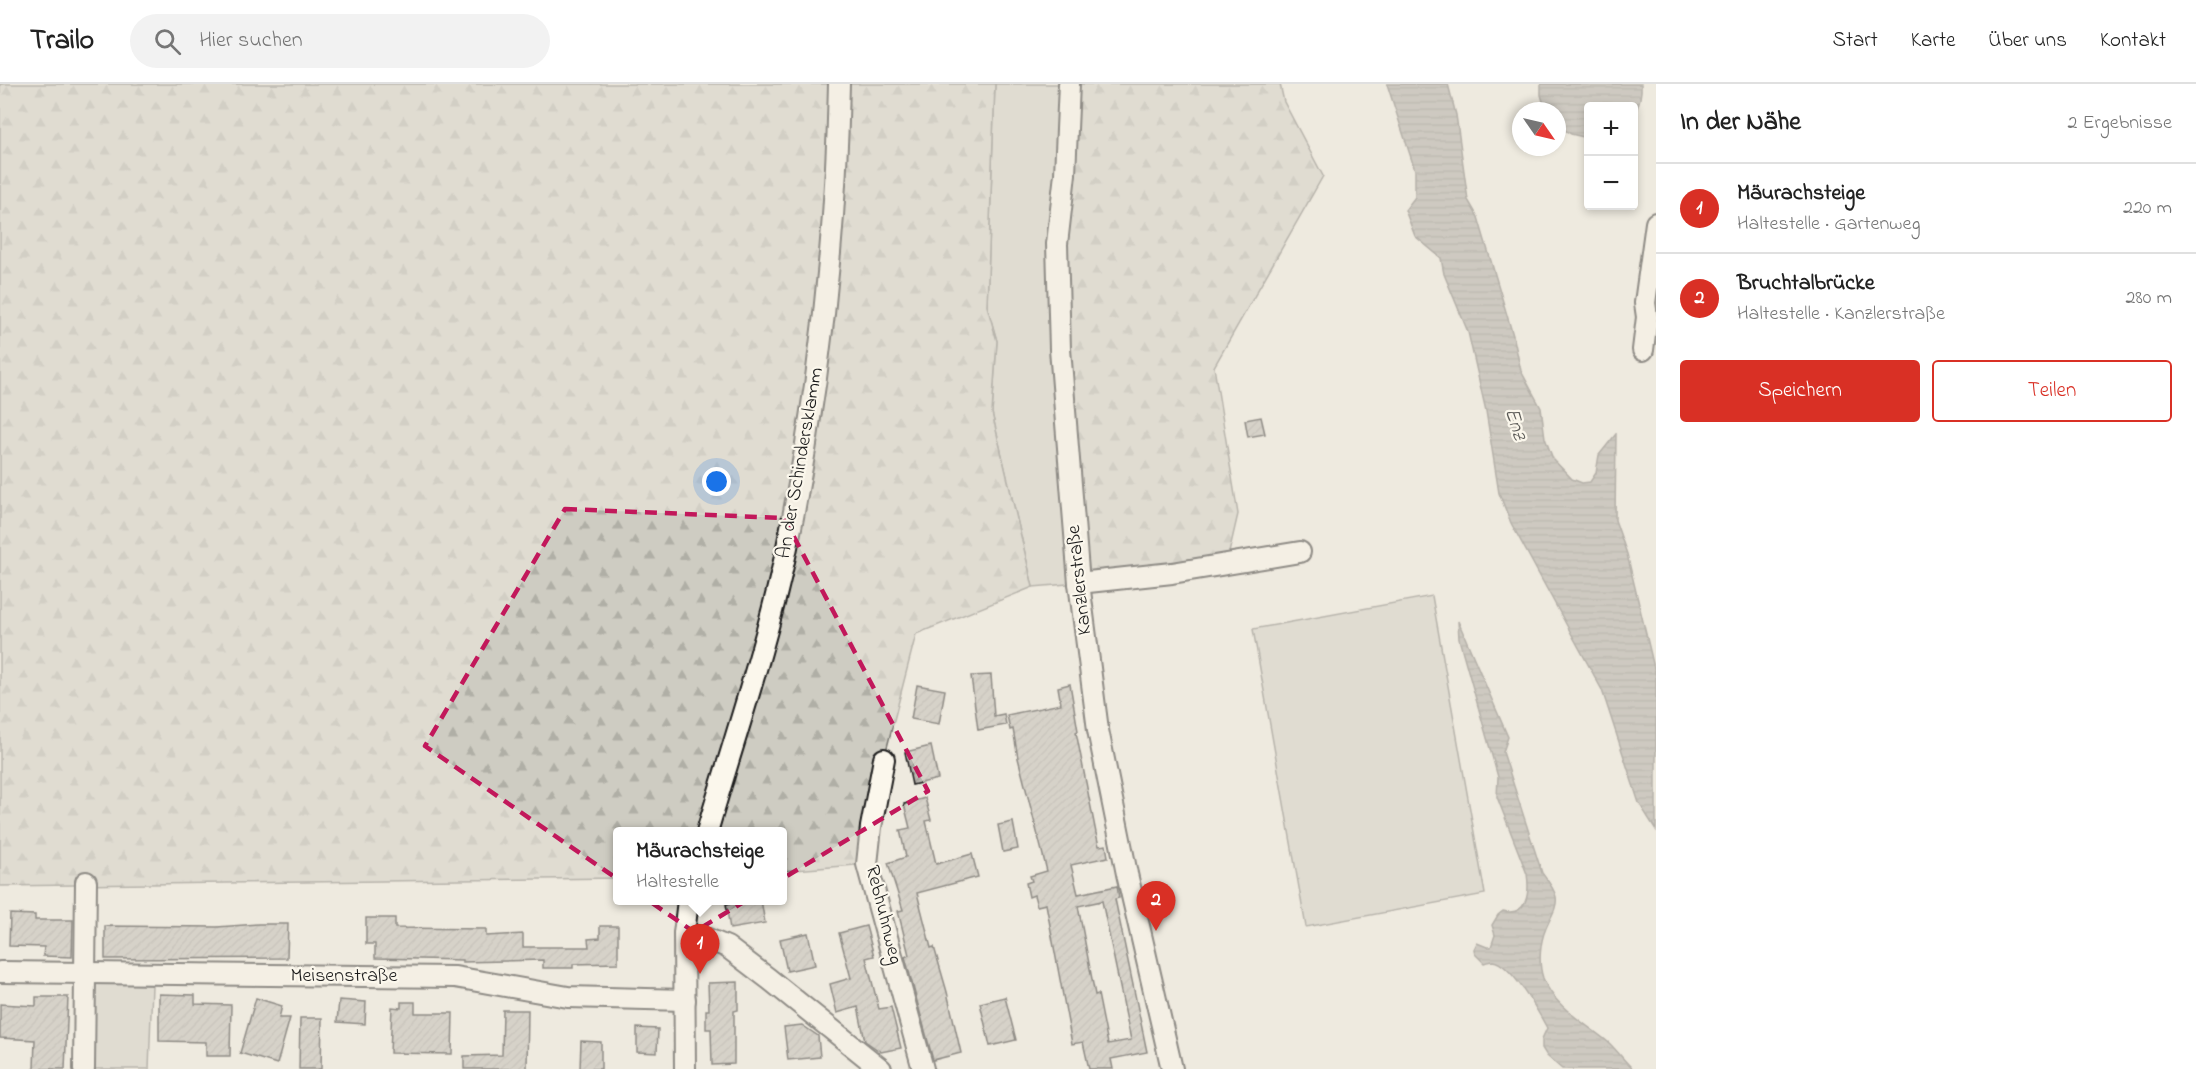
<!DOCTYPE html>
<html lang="de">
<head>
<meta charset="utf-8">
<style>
	:root { --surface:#fff; --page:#f2f2f2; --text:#222; --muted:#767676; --line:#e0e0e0; --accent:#d93025 }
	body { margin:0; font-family:"Indie Flower",sans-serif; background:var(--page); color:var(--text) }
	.controls { position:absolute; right:18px; top:18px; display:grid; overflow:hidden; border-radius:6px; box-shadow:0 3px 9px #0003 }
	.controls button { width:54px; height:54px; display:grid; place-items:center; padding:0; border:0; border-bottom:2px solid var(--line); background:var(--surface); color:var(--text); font:30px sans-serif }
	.compass { position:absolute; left:1512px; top:18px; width:54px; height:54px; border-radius:50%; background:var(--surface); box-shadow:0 3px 9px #0003; rotate:124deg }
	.you { position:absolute; left:717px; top:398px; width:21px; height:21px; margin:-15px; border:4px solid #fff; border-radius:50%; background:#1a73e8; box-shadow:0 0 0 9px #1a73e833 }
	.badge { display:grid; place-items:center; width:39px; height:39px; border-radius:50%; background:var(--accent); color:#fff; font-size:20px; font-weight:700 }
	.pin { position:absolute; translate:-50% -50px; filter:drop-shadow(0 2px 3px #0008) }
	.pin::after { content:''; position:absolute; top:32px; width:21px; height:18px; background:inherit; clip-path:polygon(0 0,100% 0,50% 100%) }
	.popup { position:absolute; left:613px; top:743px; width:174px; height:78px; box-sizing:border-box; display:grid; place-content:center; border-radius:6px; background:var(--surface); filter:drop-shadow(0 2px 4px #0005); font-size:20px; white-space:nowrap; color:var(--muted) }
	.popup b { font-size:22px; color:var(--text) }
	.popup::after { content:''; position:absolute; left:50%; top:100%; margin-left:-12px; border:12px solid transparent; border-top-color:var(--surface) }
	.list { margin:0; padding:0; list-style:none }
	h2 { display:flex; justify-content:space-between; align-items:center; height:78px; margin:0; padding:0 24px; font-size:26px }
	h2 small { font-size:20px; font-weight:400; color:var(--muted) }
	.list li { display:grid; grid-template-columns:39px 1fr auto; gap:18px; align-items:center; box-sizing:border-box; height:90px; padding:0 24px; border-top:2px solid var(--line) }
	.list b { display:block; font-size:22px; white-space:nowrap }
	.list p { margin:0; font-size:20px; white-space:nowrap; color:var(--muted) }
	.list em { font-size:20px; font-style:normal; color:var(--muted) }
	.actions { display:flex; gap:12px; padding:18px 24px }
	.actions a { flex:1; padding:14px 0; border:2px solid var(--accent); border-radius:6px; text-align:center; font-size:21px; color:var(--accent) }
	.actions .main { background:var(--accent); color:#fff }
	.icon { flex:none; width:33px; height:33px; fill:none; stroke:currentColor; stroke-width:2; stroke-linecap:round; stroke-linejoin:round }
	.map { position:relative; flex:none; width:1656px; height:985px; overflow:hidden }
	header { display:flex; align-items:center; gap:36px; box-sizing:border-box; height:84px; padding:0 30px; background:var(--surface); border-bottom:2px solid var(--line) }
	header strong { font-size:28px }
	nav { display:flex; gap:33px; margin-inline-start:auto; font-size:21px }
	.search { width:420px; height:54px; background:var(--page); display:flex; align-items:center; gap:15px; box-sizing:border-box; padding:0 21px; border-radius:33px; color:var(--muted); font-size:22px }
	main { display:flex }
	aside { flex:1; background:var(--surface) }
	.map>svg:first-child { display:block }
</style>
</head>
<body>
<header>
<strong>Trailo</strong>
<div class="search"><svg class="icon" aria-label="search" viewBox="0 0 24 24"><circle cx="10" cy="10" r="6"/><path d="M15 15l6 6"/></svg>Hier suchen</div>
<nav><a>Start</a><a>Karte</a><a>Über uns</a><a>Kontakt</a></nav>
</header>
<main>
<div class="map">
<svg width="1656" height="985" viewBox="0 0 1656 985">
	<defs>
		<pattern id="forest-firs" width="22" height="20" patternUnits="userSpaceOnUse" patternTransform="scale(1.5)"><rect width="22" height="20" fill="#ceccc2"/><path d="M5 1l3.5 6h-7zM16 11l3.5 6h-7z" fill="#b0afa6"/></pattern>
		<pattern id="water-rules" width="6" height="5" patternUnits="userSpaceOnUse" patternTransform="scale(1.5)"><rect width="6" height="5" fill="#a6a39d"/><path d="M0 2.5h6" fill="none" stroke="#86847f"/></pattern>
		<pattern id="building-hatch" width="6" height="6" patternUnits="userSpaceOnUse" patternTransform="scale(1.5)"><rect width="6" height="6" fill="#b9b6af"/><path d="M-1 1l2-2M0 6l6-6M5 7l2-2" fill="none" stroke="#9e9c96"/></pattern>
	</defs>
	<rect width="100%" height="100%" fill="#eeeadf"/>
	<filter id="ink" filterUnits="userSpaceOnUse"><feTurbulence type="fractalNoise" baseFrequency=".0167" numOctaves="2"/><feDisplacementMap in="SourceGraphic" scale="12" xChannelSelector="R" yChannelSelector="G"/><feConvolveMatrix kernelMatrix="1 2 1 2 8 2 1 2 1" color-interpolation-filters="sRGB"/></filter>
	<g filter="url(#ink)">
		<!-- green -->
		<g fill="#ceccc2" stroke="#75746f" stroke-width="1.5">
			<path d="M 995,0 L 1069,0 L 1079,499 L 1033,503 L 992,329 L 997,257 L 987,222 Z"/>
			<path d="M 1432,512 L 1485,810 L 1306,843 L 1253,545 Z"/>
			<path d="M 93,899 L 152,901 L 149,985 L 90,985 Z"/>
		</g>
		<!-- forest -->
		<g fill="url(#forest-firs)" stroke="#75746f" stroke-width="1.5">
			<path d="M 0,0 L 995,0 L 987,222 L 997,257 L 992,329 L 1033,503 L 916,550 L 884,675 L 867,780 L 783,787 L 783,748 L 618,748 L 617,794 L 0,802 Z"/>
			<path d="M 1069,0 L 1280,0 L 1284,18 L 1323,92 L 1214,283 L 1238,430 L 1228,473 L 1079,499 L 1060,265 Z"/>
		</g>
		<!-- water -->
		<g fill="url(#water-rules)" stroke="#6f6d69" stroke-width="1.5">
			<path d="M 1387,0 L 1448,0 L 1456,31 L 1468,116 L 1478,133 L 1514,255 L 1521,287 L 1541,324 L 1545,354 L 1553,375 L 1572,395 L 1582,399 L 1590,398 L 1596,389 L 1599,371 L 1616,350 L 1615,436 L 1627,470 L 1656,592 L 1656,746 L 1639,719 L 1602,606 L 1511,439 L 1499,409 L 1486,327 L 1468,248 L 1444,190 L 1441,174 L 1415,152 L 1405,126 L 1415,113 L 1415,86 Z"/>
			<path d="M 1541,0 L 1641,0 C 1642,11 1639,21 1634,31 L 1634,22 L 1588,22 L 1588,54 L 1571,50 L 1557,41 L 1557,27 L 1546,27 L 1541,11 Z"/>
			<path d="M 1458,537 L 1508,653 L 1503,668 L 1542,789 C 1548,797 1554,804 1556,813 C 1558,823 1550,834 1546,844 C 1540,858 1538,879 1543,894 C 1555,924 1584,938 1608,958 C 1617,966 1624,977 1633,985 L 1562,985 L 1547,972 L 1542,964 L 1542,955 L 1547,944 C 1539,929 1511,879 1493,877 C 1490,877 1487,878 1484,879 L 1475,870 L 1474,865 L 1477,859 L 1487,863 L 1491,863 L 1495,851 L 1492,841 L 1498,831 L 1503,827 C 1527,833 1530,809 1527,790 L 1497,713 L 1498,693 L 1459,555 Z"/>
		</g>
		<!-- building -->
		<g fill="url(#building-hatch)" stroke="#1c1c1c" stroke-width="1.5" fill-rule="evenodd">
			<path d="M 1261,333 L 1265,350 L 1248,353 L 1245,336 Z"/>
			<path d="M 991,591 L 994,632 L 1004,630 L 1006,641 L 978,646 L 971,592 Z"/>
			<path d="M 1070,600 L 1078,647 L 1076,648 L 1096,749 L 1099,762 L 1106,761 L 1108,773 L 1071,781 L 1078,810 L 1117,802 L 1119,814 L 1115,815 L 1147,968 L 1111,975 L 1113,985 L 1089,985 L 1083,958 L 1072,960 L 1046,820 L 1037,822 L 1034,811 L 1029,813 L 1026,799 L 1032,797 L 1030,792 L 1047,787 L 1018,674 L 1013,645 L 1010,646 L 1007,631 L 1061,620 L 1058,603 ZM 1102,817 L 1131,956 L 1108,960 L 1098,910 L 1095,911 L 1078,822 Z"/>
			<path d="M 917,601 L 945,606 L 939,640 L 911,635 Z"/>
			<path d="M 931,662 L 938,695 L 912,701 L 905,668 Z"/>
			<path d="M 925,714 L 931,736 L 926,737 L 936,780 L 972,770 L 978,793 L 917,809 L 931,864 L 934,863 L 947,908 L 961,969 L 933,976 L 905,873 L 909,871 L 898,827 L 903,826 L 888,779 L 906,773 L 900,746 L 910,744 L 904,720 Z"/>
			<path d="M 1013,738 L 1018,765 L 1003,768 L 998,741 Z"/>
			<path d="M 749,816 L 761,816 L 765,839 L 730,845 L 726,820 Z"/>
			<path d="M 10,830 L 35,831 L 35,836 L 73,836 L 72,873 L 43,872 L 44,863 L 9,862 Z"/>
			<path d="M 366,834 L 395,834 L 395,844 L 486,845 L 486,852 L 523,850 L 523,863 L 589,863 L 588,855 L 600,854 L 600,842 L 618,842 L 618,879 L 573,880 L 573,884 L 543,884 L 543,876 L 462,878 L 462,876 L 375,874 L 375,860 L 366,860 Z"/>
			<path d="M 258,840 L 288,840 L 287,874 L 105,875 L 105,842 L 217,843 Z"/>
			<path d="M 866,842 L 874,872 L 866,874 L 879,925 L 891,923 L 901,964 L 881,968 L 865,957 L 858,923 L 837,929 L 830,900 L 851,894 L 839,849 Z"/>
			<path d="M 808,849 L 815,881 L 787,887 L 780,855 Z"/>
			<path d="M 738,898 L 738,926 L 734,927 L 734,980 L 712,981 L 711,945 L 706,945 L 706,926 L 709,926 L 708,899 Z"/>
			<path d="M 159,910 L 195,911 L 195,920 L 231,921 L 230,972 L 206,972 L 206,958 L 159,957 Z"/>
			<path d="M 36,913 L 68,913 L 65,985 L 34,985 L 35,956 L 0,954 L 0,920 L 36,922 Z"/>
			<path d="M 1005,913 L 1016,956 L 990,962 L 980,919 Z"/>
			<path d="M 256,914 L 282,922 L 279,934 L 290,934 L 277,980 L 240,969 Z"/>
			<path d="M 339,916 L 366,918 L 365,940 L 337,938 Z"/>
			<path d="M 401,918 L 415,918 L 415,929 L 453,929 L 452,970 L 390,969 L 392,923 L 401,924 Z"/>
			<path d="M 503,926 L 528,926 L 527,985 L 464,985 L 464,972 L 502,971 Z"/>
			<path d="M 300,934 L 322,934 L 321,985 L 299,985 Z"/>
			<path d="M 802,941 L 818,952 L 820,973 L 788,976 L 784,943 Z"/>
			<path d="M 637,944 L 658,945 L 657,969 L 637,968 Z"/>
			<path d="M 581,957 L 601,958 L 601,985 L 580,985 Z"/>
		</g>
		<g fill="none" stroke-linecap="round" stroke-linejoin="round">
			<!-- minor casing -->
			<g stroke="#1c1c1c" stroke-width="24">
				<g id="minor">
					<path d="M 1069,0 L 1065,90 L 1057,160 L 1060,265 L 1079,499 L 1098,646 L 1127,790 L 1172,985"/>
					<path d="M 1643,266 L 1647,233 L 1645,219 L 1656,139"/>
					<path d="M 1079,499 L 1172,489 L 1300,468"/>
					<path d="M 884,675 L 871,743 L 867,780 L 923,985"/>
					<path d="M 707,748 C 734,655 766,563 786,468 C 818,314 836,157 839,0"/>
					<path d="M 684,850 L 708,855 L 727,863 L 769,895 L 881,985"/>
					<path d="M 0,888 L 455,893 L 568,913 L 685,916"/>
					<path d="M 84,985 L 86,798"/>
					<path d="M 685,985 L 684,850 L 688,816"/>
				</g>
			</g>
			<!-- minor -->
			<use href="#minor" stroke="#fbf7ec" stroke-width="20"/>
		</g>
	</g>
	<!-- marked area -->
	<path d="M0 0H1656V985H0ZM 565,425 L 784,434 L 928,707 L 694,848 L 425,662 Z" fill="#eeeadf" fill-opacity=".55" fill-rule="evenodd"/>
	<path fill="none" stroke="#c2185b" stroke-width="4.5" stroke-dasharray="12 8" stroke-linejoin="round" d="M 565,425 L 784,434 L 928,707 L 694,848 L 425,662 Z"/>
	<g text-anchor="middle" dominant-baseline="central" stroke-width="4.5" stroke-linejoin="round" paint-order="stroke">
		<!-- street labels -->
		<g font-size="20" fill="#1c1c1c" stroke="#fbf7ec">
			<text transform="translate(801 379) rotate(-80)">An der Schindersklamm</text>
			<text transform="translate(1080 496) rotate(-96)">Kanzlerstraße</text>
			<text transform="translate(883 831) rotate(76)">Rebhuhnweg</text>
			<text x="344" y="892">Meisenstraße</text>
		</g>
		<!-- water labels -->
		<g font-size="21" font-style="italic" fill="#5a5956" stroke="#fbf7ec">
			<text transform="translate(1515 340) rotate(73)">Enz</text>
		</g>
	</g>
</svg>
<div class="controls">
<button>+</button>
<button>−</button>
</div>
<svg class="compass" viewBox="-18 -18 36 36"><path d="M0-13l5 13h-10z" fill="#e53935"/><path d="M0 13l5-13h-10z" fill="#767676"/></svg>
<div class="you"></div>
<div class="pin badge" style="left:700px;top:890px">1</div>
<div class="popup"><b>Mäurachsteige</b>Haltestelle</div>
<div class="pin badge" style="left:1156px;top:847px">2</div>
</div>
<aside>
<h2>In der Nähe<small>2 Ergebnisse</small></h2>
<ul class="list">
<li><span class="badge">1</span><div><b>Mäurachsteige</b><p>Haltestelle · Gartenweg</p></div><em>220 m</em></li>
<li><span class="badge">2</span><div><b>Bruchtalbrücke</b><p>Haltestelle · Kanzlerstraße</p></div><em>280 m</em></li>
</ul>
<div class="actions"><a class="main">Speichern</a><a>Teilen</a></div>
</aside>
</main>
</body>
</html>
